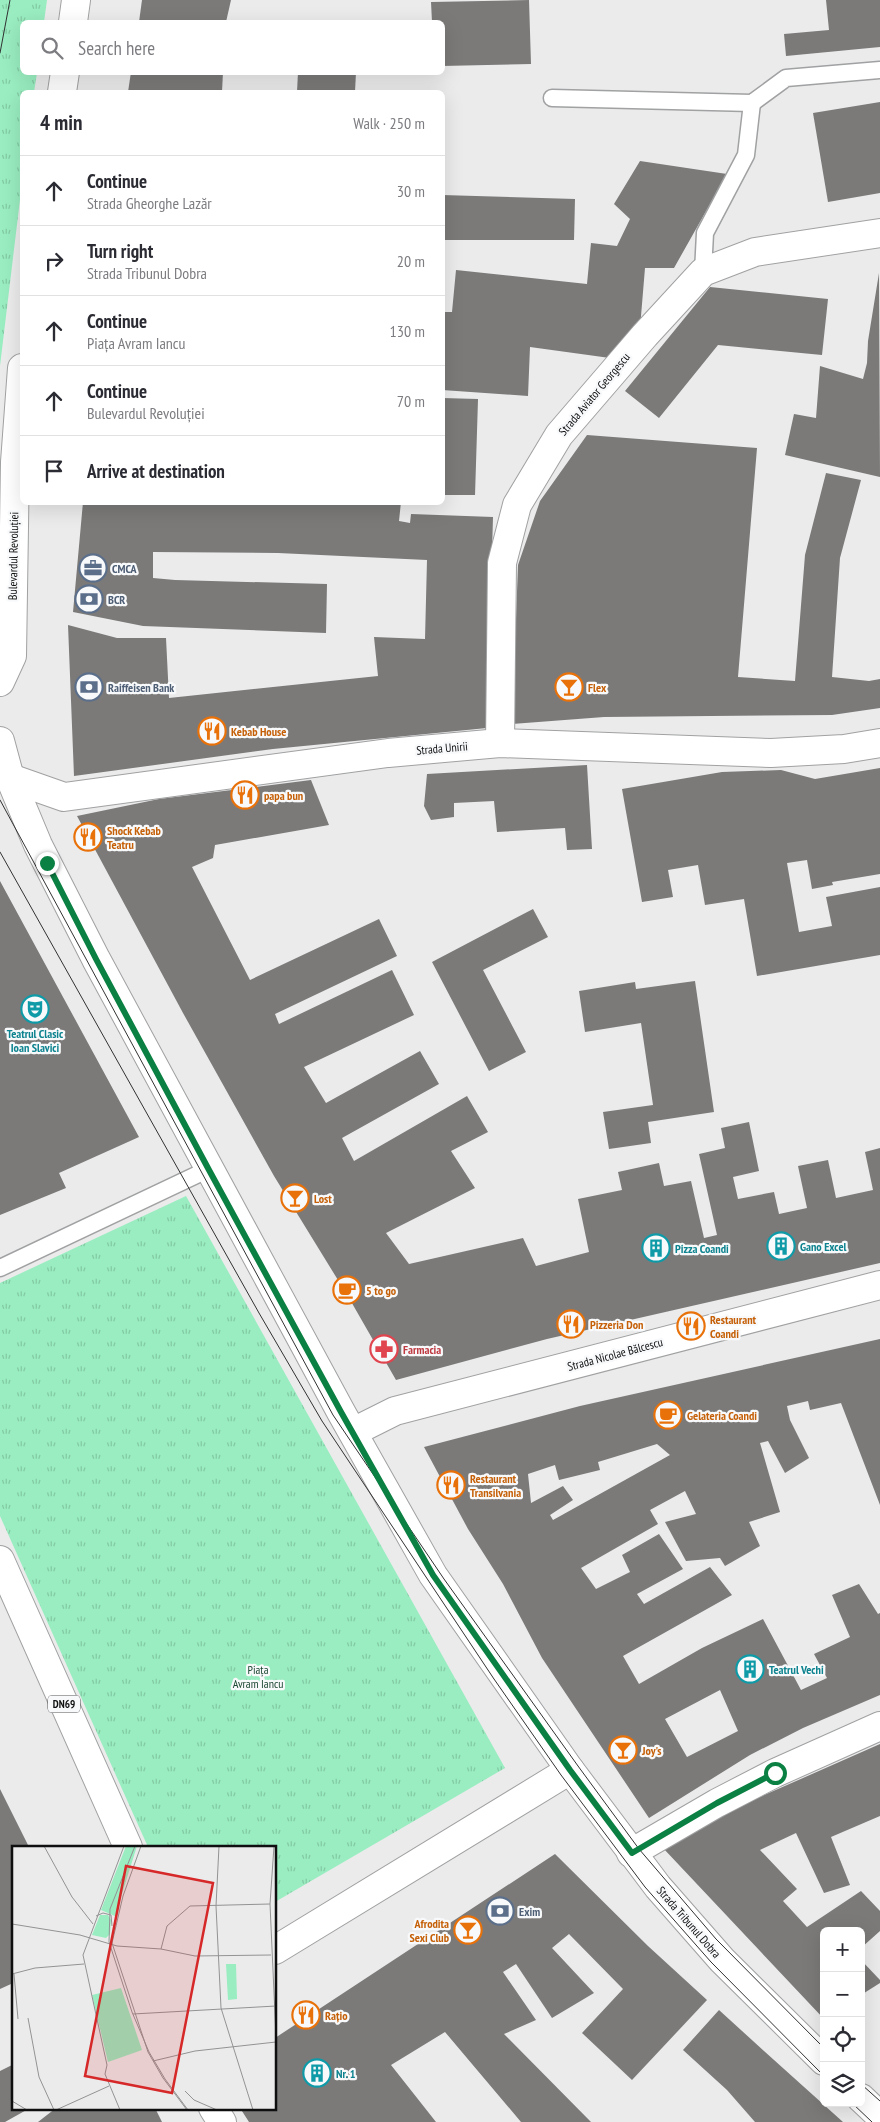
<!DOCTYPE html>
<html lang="en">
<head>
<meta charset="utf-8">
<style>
	:root { --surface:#fff; --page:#f7f7f7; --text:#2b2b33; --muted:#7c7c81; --line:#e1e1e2 }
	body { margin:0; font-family:"PT Sans Narrow",sans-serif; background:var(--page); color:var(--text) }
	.controls { position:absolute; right:15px; bottom:15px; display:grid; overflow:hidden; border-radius:8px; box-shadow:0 5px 20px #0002 }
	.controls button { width:45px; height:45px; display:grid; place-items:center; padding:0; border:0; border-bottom:1px solid var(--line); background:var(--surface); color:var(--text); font:25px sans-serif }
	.stop { position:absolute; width:15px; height:15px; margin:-11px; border:4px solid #0b8043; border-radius:50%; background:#fff }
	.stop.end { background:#0b8043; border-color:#fff; box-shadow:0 1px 5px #0008 }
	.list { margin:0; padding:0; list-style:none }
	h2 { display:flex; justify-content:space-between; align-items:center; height:65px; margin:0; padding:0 20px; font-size:21px }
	h2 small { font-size:16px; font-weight:400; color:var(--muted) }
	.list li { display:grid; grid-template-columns:32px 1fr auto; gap:15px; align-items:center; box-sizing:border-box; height:70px; padding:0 20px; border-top:1px solid var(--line) }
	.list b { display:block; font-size:19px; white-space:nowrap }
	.list p { margin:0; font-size:16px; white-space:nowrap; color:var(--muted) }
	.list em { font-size:16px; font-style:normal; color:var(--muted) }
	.icon { flex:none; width:28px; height:28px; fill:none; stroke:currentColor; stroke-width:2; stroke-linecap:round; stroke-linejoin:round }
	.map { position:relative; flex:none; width:880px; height:2122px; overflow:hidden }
	.search { position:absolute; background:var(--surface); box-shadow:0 5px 20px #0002; left:20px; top:20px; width:425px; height:55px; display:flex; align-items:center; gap:12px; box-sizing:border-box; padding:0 18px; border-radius:8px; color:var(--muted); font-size:19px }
	.panel { position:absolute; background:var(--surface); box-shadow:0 5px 20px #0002; left:20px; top:90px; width:425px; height:415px; border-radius:8px }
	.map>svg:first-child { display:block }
</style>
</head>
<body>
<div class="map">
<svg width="880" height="2122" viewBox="0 0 880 2122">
	<defs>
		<pattern id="park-tufts" width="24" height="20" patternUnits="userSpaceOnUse" patternTransform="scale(1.25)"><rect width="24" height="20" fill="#99edc0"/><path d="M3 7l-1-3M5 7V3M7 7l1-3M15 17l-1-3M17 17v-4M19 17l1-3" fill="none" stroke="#83caa4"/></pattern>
	</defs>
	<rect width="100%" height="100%" fill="#ebebec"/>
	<!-- park -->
	<g fill="url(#park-tufts)">
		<path d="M 0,0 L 47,0 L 44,22 L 22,22 L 22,72 L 37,73 L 34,92 L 22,92 L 22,183 L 0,366 Z"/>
		<path d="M 186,1196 L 505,1768 L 275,1902 L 275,1847 L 148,1847 L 0,1516 L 0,1283 Z"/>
	</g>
	<!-- building -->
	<g fill="#7b7a79" fill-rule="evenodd">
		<path d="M 142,0 L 231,0 L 226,22 L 139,22 Z"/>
		<path d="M 529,0 L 531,64 L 442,66 L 442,22 L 432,22 L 431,2 Z"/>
		<path d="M 826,0 L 880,0 L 880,47 L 786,56 L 784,34 L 829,30 Z"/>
		<path d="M 131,72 L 223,72 L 222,92 L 128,92 Z"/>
		<path d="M 298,72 L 356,72 L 355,92 L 297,92 Z"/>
		<path d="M 880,102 L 880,193 L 828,202 L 813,113 Z"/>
		<path d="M 640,161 L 727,174 L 674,268 L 645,268 L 640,328 L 610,358 L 530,347 L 528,396 L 442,390 L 442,312 L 452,312 L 456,270 L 587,284 L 591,243 L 617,246 L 630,219 L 614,204 Z"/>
		<path d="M 442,195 L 575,199 L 574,240 L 442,240 Z"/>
		<path d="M 879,273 L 880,477 L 785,455 L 794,414 L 816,418 L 820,366 L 863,379 L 867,363 L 868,341 Z"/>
		<path d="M 710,287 L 828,299 L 822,355 L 718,345 L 659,418 L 625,391 Z"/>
		<path d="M 442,398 L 478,399 L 475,495 L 442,495 Z"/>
		<path d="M 587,435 L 757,448 L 738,677 L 795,681 L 805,555 L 826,473 L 861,480 L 840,558 L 832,677 L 869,681 L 880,679 L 880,708 L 832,715 L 604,717 L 512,724 L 518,565 L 540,501 Z"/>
		<path d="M 83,502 L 401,502 L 399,521 L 410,523 L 411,514 L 493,517 L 487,728 L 273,749 L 74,776 L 68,625 L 117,638 L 166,638 L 169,698 L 378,676 L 374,637 L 425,639 L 427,560 L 278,553 L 153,552 L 153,578 L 175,580 L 327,584 L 326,633 L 143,626 L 73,612 Z"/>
		<path d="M 587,765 L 592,849 L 567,850 L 565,828 L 497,832 L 494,801 L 454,803 L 454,817 L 431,820 L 424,806 L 427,774 Z"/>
		<path d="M 880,768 L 880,874 L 832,882 L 833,885 L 812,889 L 807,860 L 787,863 L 799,932 L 832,926 L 826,897 L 880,887 L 880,955 L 757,976 L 744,899 L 705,905 L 698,865 L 668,870 L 673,897 L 642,902 L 622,789 L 722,772 L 781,770 L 815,779 Z"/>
		<path d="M 311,780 L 329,825 L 215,845 L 213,858 L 192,867 L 250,980 L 379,919 L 397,956 L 275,1014 L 279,1024 L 392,970 L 414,1015 L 304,1067 L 326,1103 L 420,1051 L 439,1084 L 342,1138 L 354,1161 L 467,1096 L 488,1132 L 451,1151 L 475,1188 L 386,1233 L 409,1264 L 523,1238 L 536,1266 L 589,1252 L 578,1199 L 622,1190 L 618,1172 L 659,1163 L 664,1186 L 691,1181 L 704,1238 L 717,1235 L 699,1154 L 725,1148 L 721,1128 L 749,1122 L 759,1171 L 733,1177 L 738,1199 L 774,1192 L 779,1214 L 807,1208 L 798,1166 L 828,1160 L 836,1198 L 873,1190 L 865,1152 L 880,1148 L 880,1263 L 547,1339 L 396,1380 L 349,1298 L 274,1176 L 183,1013 L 77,816 L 159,799 Z"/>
		<path d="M 0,881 L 139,1137 L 59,1173 L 66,1188 L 0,1215 Z"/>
		<path d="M 533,909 L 548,937 L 483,970 L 526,1052 L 489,1071 L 432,962 Z"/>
		<path d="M 695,981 L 714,1112 L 648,1122 L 651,1143 L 609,1149 L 603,1112 L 653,1105 L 641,1023 L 585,1032 L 579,991 L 635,982 L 636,989 Z"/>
		<path d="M 880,1339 L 880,1505 L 841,1403 L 810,1410 L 808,1401 L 787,1406 L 790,1420 L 809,1458 L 785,1473 L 768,1441 L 760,1443 L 780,1512 L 749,1522 L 760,1546 L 725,1566 L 720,1558 L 686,1561 L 665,1522 L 696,1514 L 685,1491 L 650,1510 L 658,1524 L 581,1568 L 596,1589 L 630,1572 L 622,1555 L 659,1534 L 683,1569 L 637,1594 L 644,1604 L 710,1567 L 732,1595 L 623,1656 L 639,1684 L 702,1648 L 763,1619 L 801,1690 L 827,1678 L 814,1654 L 850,1637 L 832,1595 L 859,1584 L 878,1614 L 880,1613 L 880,1695 L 803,1728 L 750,1755 L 649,1818 L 542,1658 L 503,1584 L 468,1529 L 424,1447 L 580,1406 ZM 657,1444 L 670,1455 L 553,1520 L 550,1515 L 573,1500 L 563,1486 L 531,1503 L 528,1474 L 555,1465 L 559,1480 L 600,1470 L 598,1462 ZM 720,1690 L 738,1731 L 687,1757 L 665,1719 Z"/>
		<path d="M 880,1744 L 880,1816 L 831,1837 L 850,1885 L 824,1893 L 796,1833 L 760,1850 L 797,1889 L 783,1901 L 807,1927 L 861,1891 L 880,1911 L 880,1931 L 861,1948 L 861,1931 L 824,1931 L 824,2019 L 663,1848 L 726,1812 Z"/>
		<path d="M 0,1789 L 29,1847 L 14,1847 L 14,1990 L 11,1984 L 0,1989 Z"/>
		<path d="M 555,1854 L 648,1946 L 707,2000 L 632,2080 L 582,2033 L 623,1989 L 569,1934 L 552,1948 L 594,1993 L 552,2018 L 516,1964 L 503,1972 L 536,2020 L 504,2034 L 591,2122 L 521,2122 L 445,2032 L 391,2065 L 436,2122 L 249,2122 L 240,2108 L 275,2108 L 275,2038 Z"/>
		<path d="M 861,1960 L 880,1980 L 880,1983 L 861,1995 Z"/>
		<path d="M 719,2010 L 764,2051 L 843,2122 L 755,2122 L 727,2090 L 683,2050 Z"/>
		<path d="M 14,2064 L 14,2108 L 30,2108 L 5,2122 L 0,2122 L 0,2071 Z"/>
		<path d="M 56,2108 L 155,2108 L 162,2122 L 38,2122 Z"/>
	</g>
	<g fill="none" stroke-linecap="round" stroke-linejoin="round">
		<!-- lane casing -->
		<g stroke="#a0a1a2" stroke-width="19">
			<g id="lane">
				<path d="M 552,98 L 752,103 L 786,78 L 880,70"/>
				<path d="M 703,272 L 705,233 L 746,155 L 752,103"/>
				<path d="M 0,1268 L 209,1169"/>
			</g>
		</g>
		<!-- street casing -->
		<g stroke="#a0a1a2" stroke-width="30">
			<g id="street">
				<path d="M 500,743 L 502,563 L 517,505 L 559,435 L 645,335 L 703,272 L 755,252 L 880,233"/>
				<path d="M 10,778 L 64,797 L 388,753 L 500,743 L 771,753 L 844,749 L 880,743"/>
				<path d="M 631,1853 L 717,1803 L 775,1773 L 880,1726"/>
				<path d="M 275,1950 L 570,1770"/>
			</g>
		</g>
		<!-- secondary casing -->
		<g stroke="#a0a1a2" stroke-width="30">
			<path id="secondary" d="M 353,1432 L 395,1411 L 880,1285"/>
		</g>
		<!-- primary casing -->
		<g stroke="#a0a1a2" stroke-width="30">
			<g id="primary">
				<path d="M 73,22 L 76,0"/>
				<path d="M 62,92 L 65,72"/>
				<path d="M 0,682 L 12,656 L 15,462 L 22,368"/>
				<path d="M 0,741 L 10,778 L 38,845 L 96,959 L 341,1412 L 433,1575 L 570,1770 L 658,1887 L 722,1960 L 824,2061"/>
				<path d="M 0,1560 L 128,1847"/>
				<path d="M 861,2098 L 880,2116"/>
				<path d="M 213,2108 L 222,2122"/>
			</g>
		</g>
		<!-- lane -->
		<use href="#lane" stroke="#fff" stroke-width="16"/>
		<!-- street -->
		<use href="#street" stroke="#fff" stroke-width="28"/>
		<!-- secondary -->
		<use href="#secondary" stroke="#fff" stroke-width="28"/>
		<!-- primary -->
		<use href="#primary" stroke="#fff" stroke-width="28"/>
		<!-- tram -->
		<g stroke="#323233" stroke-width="1">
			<path d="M 0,53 L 10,0"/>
			<path d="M 0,800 L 333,1415 L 444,1579 L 578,1766 L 639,1849 L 716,1939 L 824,2048"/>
			<path d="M 0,852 L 259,1313 L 322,1421 L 494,1679 L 561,1775 L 645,1887 L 711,1962 L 824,2076"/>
			<path d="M 861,2084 L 880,2101"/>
			<path d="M 852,2103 L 872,2122"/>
		</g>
	</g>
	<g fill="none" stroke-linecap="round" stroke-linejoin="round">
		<!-- route -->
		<path stroke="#0b8043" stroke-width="6" d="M 47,863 L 96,959 L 209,1170 L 341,1412 L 433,1575 L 570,1770 L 632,1853 L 717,1803 L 775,1773"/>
	</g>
	<!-- icons -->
	<defs>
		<g id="office-ring" transform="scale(1.4375)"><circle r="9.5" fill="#f8f9fa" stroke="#5c6f8a" stroke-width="1.5"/><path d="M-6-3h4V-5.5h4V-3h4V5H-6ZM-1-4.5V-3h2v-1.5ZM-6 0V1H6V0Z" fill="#5c6f8a"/></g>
		<g id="bank-ring" transform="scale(1.4375)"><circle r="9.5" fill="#f8f9fa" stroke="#5c6f8a" stroke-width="1.5"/><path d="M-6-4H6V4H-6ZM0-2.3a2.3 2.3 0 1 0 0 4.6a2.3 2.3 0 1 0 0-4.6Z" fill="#5c6f8a"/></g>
		<g id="bar-ring" transform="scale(1.4375)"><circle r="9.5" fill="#f8f9fa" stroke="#e8710a" stroke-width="1.5"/><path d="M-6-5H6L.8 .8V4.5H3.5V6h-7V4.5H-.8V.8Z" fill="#e8710a"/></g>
		<g id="restaurant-ring" transform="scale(1.4375)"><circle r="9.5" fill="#f8f9fa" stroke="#e8710a" stroke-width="1.5"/><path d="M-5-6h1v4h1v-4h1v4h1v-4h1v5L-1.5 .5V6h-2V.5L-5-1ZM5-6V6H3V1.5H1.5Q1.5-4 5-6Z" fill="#e8710a"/></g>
		<g id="theatre-ring" transform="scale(1.4375)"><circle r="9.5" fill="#f8f9fa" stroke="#0f9aa8" stroke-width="1.5"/><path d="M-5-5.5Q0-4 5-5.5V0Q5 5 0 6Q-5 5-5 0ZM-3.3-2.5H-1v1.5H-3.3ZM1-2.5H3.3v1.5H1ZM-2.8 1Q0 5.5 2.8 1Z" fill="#0f9aa8"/></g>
		<g id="building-ring" transform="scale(1.4375)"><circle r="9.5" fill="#f8f9fa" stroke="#0f9aa8" stroke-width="1.5"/><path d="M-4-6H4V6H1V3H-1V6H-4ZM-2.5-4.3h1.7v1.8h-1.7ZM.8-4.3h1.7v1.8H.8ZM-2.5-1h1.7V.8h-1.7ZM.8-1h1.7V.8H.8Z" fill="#0f9aa8"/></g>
		<g id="cafe-ring" transform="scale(1.4375)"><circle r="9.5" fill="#f8f9fa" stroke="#e8710a" stroke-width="1.5"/><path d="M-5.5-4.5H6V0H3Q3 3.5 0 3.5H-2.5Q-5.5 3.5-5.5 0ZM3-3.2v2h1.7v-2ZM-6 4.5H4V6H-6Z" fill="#e8710a"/></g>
		<g id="pharmacy-ring" transform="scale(1.4375)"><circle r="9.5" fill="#f8f9fa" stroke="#e0444e" stroke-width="1.5"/><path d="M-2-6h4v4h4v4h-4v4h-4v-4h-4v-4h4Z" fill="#e0444e"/></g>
	</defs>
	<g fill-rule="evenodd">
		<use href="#office-ring" x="93" y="568"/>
		<use href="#bank-ring" x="89" y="599"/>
		<use href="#bank-ring" x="89" y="687"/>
		<use href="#bar-ring" x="569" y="687"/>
		<use href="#restaurant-ring" x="212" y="731"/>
		<use href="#restaurant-ring" x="245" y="795"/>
		<use href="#restaurant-ring" x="88" y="837"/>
		<use href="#theatre-ring" x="35" y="1009"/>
		<use href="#bar-ring" x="295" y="1198"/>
		<use href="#building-ring" x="781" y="1246"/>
		<use href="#building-ring" x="656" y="1248"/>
		<use href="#cafe-ring" x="347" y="1290"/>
		<use href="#restaurant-ring" x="571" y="1324"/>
		<use href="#restaurant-ring" x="691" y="1326"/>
		<use href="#pharmacy-ring" x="384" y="1349"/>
		<use href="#cafe-ring" x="668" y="1415"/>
		<use href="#restaurant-ring" x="451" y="1485"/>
		<use href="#building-ring" x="750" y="1669"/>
		<use href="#bar-ring" x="623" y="1750"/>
		<use href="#bank-ring" x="500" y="1911"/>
		<use href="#bar-ring" x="468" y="1930"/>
		<use href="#restaurant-ring" x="306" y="2015"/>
		<use href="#building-ring" x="317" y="2073"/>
	</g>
	<g text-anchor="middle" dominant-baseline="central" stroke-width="4.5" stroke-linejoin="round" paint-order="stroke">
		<!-- shield labels -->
		<rect fill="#f8f9fa" stroke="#555556" stroke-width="1" x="48" y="1695.5" width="32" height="17" rx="4"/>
		<g font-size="11" font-weight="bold" fill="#0f0f10">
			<text x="64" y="1704">DN69</text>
		</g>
		<!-- street labels -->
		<g font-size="12" fill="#0f0f10" stroke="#f8f9fa">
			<text transform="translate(594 394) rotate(-50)">Strada Aviator Georgescu</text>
			<text transform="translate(13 556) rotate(-89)">Bulevardul Revoluției</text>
			<text transform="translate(442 748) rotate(-5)">Strada Unirii</text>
			<text transform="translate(615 1354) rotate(-15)">Strada Nicolae Bălcescu</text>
			<text transform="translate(689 1922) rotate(49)">Strada Tribunul Dobra</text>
		</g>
		<!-- service labels -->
		<g font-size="12" font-weight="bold" fill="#4e5e75" stroke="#f8f9fa" text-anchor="start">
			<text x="112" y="568">CMCA</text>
			<text x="108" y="599">BCR</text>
			<text x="108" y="687">Raiffeisen Bank</text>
			<text x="519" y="1911">Exim</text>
		</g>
		<!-- food labels -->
		<g font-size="12" font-weight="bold" fill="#c56008" stroke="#f8f9fa" text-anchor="start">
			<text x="588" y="687">Flex</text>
			<text x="231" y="731">Kebab House</text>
			<text x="264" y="795">papa bun</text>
			<text x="107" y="830">Shock Kebab<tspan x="107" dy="14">Teatru</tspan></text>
			<text x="314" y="1198">Lost</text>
			<text x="366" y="1290">5 to go</text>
			<text x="710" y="1319">Restaurant<tspan x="710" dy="14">Coandi</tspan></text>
			<text x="590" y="1324">Pizzeria Don</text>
			<text x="687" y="1415">Gelateria Coandi</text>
			<text x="470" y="1478">Restaurant<tspan x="470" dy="14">Transilvania</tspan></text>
			<text x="642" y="1750">Joy's</text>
			<text x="449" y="1923" text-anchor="end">Afrodita<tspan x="449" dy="14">Sexi Club</tspan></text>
			<text x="325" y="2015">Rațio</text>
		</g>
		<!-- culture labels -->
		<g font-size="12" font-weight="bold" fill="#0d838f" stroke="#f8f9fa" text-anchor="start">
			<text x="35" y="1033" text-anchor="middle">Teatrul Clasic<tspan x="35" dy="14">Ioan Slavici</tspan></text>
			<text x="800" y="1246">Gano Excel</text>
			<text x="675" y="1248">Pizza Coandi</text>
			<text x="769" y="1669">Teatrul Vechi</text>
			<text x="336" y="2073">Nr. 1</text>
		</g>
		<!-- health labels -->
		<g font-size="12" font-weight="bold" fill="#be3a42" stroke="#f8f9fa" text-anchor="start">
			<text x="403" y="1349">Farmacia</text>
		</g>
		<!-- park labels -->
		<g font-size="12" fill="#1c4732" stroke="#f8f9fa">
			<text x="258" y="1669">Piața<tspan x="258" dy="14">Avram Iancu</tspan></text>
		</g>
	</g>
	<!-- overview -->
	<g transform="translate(12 1846)">
		<rect width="264" height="264" fill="#ebebec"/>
		<path d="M 88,69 L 96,69 L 99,74 L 98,88 L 94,92 L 80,89 Z" fill="#99edc0"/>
		<path d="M 114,0 L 125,0 L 103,70 L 89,64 ZM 214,118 L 224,118 L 225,153 L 216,154 ZM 109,142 L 130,204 L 96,216 L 80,149 Z" fill="#99edc0"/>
		<path fill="none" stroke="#939394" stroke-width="1" d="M 32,0 L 60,51 L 81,78M 123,0 L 98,63 L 97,96 L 120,166 L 137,206 L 153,233 L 176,264M 129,0 L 111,50 L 100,97 L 136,206 L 151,232 L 175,264M 207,0 L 204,60 L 209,162 L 241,264M 262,0 L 258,58 L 264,191M 84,70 L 91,67 L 99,69 L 100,80M 0,78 L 68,89 L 105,100 L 149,103 L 183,110 L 259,109M 149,103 L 155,80 L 178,60 L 258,58M 0,128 L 23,122 L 72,118M 2,128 L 6,173M 121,168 L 264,160M 16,172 L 27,231 L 42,264M 141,215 L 183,205 L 264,196M 173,245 L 182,254 L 205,264M 0,255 L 15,264M 44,264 L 97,240M 108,264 L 93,228 L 95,219 L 71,109 L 112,0"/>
		<path fill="#d62828" fill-opacity="0.15" stroke="#d62828" stroke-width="2.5" d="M 114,20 L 201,37 L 160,247 L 73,230 Z"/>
		<rect width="264" height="264" fill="none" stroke="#0f0f10" stroke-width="2.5"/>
	</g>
</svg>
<div class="controls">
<button>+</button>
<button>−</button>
<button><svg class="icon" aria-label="locate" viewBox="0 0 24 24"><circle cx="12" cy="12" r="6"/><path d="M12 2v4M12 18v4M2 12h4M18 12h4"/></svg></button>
<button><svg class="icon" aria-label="layers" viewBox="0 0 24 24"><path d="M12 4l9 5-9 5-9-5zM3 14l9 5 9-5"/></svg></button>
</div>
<div class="stop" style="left:775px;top:1773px"></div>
<div class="stop end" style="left:47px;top:863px"></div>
<div class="search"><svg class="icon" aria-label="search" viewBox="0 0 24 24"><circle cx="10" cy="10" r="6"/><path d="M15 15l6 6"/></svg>Search here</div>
<section class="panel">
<h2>4 min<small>Walk · 250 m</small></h2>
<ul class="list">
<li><svg class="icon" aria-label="ahead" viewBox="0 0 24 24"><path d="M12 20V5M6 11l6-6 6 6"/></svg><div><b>Continue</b><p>Strada Gheorghe Lazăr</p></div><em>30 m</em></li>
<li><svg class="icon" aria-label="right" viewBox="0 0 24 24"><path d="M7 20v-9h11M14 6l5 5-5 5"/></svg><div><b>Turn right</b><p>Strada Tribunul Dobra</p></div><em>20 m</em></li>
<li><svg class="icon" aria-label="ahead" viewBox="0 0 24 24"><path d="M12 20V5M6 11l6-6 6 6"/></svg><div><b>Continue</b><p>Piața Avram Iancu</p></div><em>130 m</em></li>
<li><svg class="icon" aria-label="ahead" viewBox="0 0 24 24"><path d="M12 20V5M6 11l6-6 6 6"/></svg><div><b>Continue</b><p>Bulevardul Revoluției</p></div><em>70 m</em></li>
<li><svg class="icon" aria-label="arrive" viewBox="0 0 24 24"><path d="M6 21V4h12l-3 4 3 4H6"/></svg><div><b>Arrive at destination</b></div></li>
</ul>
</section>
</div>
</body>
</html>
